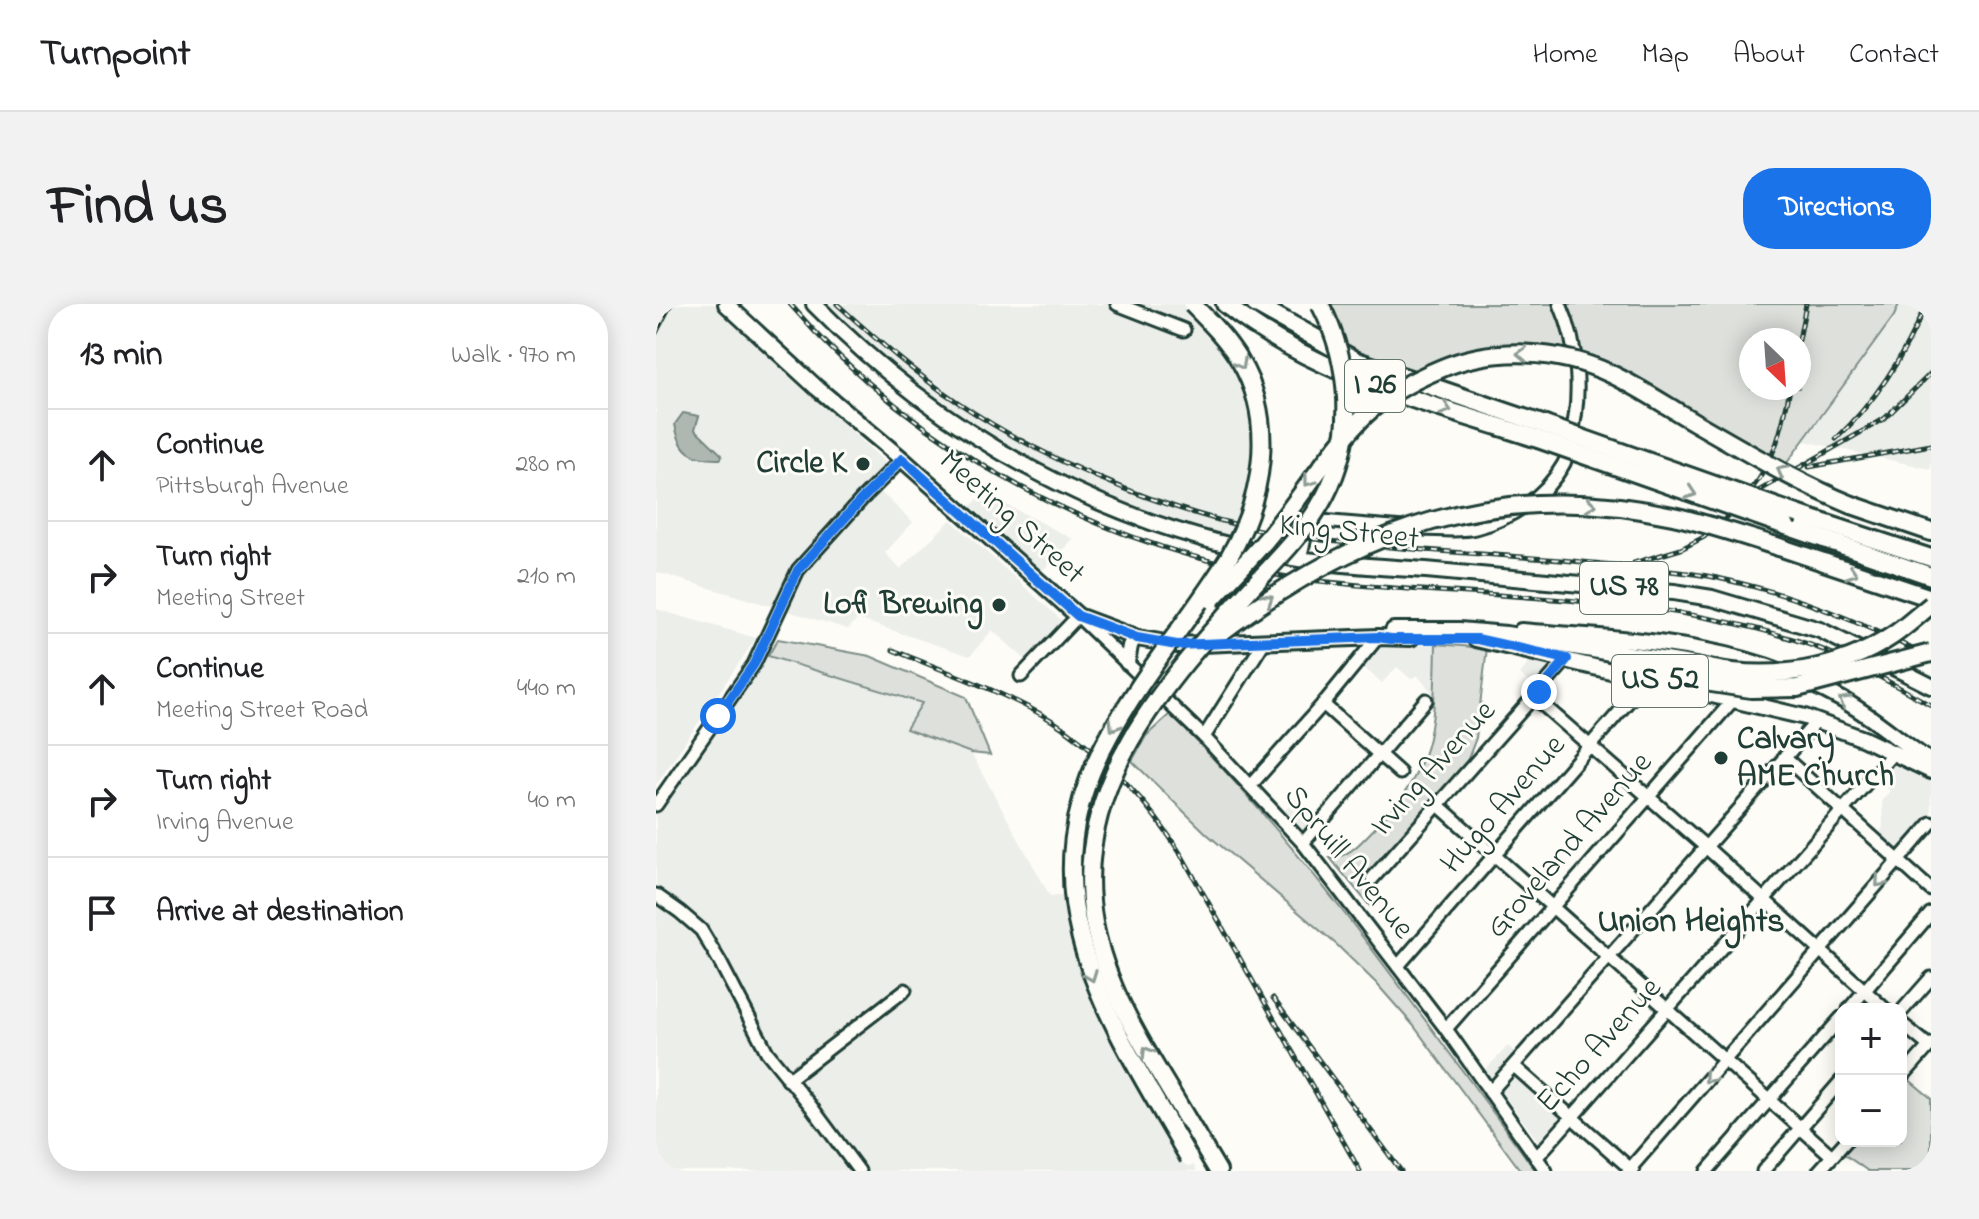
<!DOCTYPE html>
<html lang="en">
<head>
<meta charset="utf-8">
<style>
	:root { --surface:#fff; --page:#f2f2f2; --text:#202124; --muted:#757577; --line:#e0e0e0; --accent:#1a73e8 }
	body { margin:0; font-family:"Indie Flower",sans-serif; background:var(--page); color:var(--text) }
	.controls { position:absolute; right:24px; bottom:24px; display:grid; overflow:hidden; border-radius:16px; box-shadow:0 4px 20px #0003 }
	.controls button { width:72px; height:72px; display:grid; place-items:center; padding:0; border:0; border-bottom:2px solid var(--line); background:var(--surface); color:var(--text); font:40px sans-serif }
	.compass { position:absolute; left:1083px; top:24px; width:72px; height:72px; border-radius:50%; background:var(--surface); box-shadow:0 4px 20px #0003; rotate:155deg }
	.stop { position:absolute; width:24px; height:24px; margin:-18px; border:6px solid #1a73e8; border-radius:50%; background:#fff }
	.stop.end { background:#1a73e8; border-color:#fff; box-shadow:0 2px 8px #0008 }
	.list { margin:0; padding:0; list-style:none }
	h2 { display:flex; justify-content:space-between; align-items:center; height:104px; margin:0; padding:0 32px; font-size:34px }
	h2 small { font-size:26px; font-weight:400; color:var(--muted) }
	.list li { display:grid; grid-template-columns:52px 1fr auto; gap:24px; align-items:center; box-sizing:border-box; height:112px; padding:0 32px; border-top:2px solid var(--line) }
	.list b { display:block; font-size:30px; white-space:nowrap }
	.list p { margin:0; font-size:26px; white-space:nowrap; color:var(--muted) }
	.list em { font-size:26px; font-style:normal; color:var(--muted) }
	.icon { flex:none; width:44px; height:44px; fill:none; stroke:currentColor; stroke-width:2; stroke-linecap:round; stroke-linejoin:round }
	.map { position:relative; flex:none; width:1275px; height:867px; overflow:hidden; border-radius:32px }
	header { display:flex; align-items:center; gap:48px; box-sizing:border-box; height:112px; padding:0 40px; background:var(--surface); border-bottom:2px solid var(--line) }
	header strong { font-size:38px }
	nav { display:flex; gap:44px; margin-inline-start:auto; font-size:28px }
	.intro { display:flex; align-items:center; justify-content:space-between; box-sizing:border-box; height:192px; padding:0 48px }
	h1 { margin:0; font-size:56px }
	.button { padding:20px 36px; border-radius:32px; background:var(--accent); color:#fff; font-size:28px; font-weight:700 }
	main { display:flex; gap:48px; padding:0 48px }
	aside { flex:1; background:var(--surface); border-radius:32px; box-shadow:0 4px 20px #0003 }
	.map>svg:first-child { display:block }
</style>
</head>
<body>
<header>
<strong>Turnpoint</strong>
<nav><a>Home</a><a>Map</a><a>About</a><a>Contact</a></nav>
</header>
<div class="intro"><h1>Find us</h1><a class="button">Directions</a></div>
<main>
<aside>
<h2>13 min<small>Walk · 970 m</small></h2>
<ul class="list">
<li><svg class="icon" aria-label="ahead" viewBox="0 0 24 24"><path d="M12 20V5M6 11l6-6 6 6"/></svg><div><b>Continue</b><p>Pittsburgh Avenue</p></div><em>280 m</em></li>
<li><svg class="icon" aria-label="right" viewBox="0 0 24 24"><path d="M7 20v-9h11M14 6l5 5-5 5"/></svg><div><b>Turn right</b><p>Meeting Street</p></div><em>210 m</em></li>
<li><svg class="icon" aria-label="ahead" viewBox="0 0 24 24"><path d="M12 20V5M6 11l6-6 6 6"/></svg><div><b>Continue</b><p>Meeting Street Road</p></div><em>440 m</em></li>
<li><svg class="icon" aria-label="right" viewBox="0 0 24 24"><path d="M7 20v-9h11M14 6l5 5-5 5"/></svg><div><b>Turn right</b><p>Irving Avenue</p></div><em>40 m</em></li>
<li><svg class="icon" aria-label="arrive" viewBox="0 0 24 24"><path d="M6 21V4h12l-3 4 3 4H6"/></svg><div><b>Arrive at destination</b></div></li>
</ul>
</aside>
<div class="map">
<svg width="1275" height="867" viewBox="0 0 1275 867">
	<rect width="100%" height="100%" fill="#fdfcf7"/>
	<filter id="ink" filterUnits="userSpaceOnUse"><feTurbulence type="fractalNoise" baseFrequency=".0125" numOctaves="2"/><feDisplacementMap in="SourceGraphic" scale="16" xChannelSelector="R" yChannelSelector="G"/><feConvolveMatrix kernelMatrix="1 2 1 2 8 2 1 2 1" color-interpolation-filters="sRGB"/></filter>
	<g filter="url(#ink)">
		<!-- built -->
		<g fill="#eceee9" fill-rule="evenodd">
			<path d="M 18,0 L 58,0 L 236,165 L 218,182 L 257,218 L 229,249 L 244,265 L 295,216 L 412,322 L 376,361 L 336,326 L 314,352 L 202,315 L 192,325 L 0,268 L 0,35 Z"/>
			<path d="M 158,0 L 536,0 L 574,42 L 605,136 L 579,243 L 515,225 L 314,131 Z"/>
			<path d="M 1027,0 L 1275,0 L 1275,165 L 1013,107 ZM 1095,36 L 1143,36 L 1143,84 L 1095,84 Z"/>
			<path d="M 328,189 L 417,235 L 386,267 L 315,202 Z"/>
			<path d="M 0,305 L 100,334 L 0,481 Z"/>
			<path d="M 780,340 L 779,392 L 761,371 L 755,375 L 741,363 L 726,379 L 701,358 L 713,344 Z"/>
			<path d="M 103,350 L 267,399 L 250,425 L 315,449 L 394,592 L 418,589 L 461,729 L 541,867 L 0,867 L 0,502 Z"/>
			<path d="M 877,354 L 905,361 L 883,388 L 864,370 Z"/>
			<path d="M 1233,453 L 1275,474 L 1275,519 L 1242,557 L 1219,536 L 1227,523 L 1226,496 L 1234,487 L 1217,470 Z"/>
			<path d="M 642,493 L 666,517 L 653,532 L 629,506 Z"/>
			<path d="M 852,742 L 865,754 L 858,761 L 916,813 L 888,845 L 829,766 Z"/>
		</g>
		<!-- green -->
		<g fill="#dde0db" stroke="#7e8e88" stroke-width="2" fill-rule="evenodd">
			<path d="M 664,0 L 1243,0 L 1238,12 L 1125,167 L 966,76 L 868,49 L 757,75 L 682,47 ZM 1095,36 L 1143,36 L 1143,84 L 1095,84 Z"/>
			<path d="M 122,335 L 214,352 L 310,393 L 334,451 L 315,449 L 250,425 L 266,399 L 112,352 Z"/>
			<path d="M 780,340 L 831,344 L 820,434 L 810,460 L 712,572 L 713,601 L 674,554 C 694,553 704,539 718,525 C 780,462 778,423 780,340 Z"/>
			<path d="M 514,410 C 653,548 764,710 880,867 L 865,867 L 757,721 L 720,679 L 681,641 L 551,530 L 476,457 L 490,432 Z"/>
			<path d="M 1251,774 L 1275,794 L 1275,867 L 1212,867 L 1185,848 L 1195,837 L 1245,837 L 1245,780 Z"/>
		</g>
		<!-- water -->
		<path fill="#aeb8b1" stroke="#75877f" stroke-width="2" d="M 27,109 L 43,112 L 39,125 L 66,151 L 65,155 C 37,156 24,149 19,120 Z"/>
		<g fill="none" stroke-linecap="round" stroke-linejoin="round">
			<!-- minor casing -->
			<g stroke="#1f3d34" stroke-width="17">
				<g id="minor">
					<path d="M 461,0 L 528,26"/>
					<path d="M 0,11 L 7,0"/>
					<path d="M 765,225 C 782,225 804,228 820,224 C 855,215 889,193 907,161 C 911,155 912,145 914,138 C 926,93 923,43 904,0"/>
					<path d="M 644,255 L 653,216 L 748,224"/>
					<path d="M 365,372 L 422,312 L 548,433 L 647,539 L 790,725 L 890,867"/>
					<path d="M 878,393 L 1051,544 L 1229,705"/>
					<path d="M 667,400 L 744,469"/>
					<path d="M 548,433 L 608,338"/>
					<path d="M 1128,453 L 1275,586"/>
					<path d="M 594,482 L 667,400 L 722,333"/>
					<path d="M 781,500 L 1176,852"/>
					<path d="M 0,501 L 98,360 L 142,266 L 205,196 L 246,155"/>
					<path d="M 647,539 L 770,396"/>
					<path d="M 716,575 L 911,355"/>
					<path d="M 0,591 L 24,608 L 45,626 L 64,658 L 111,748 L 154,801 L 203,867"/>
					<path d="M 742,662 L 992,375"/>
					<path d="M 1193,705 L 1275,609"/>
					<path d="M 1245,708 L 1275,674"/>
					<path d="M 1245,719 L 1273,742"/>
					<path d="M 790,725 L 1078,395"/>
					<path d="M 858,762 L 977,867"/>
					<path d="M 1245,774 L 1275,740"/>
					<path d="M 132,776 L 249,686"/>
					<path d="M 834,788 L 1161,417"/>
					<path d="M 880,854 L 1238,448"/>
					<path d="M 972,867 L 1275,519"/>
					<path d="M 1051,867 L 1185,714"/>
					<path d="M 1107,867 L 1185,777"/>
					<path d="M 1163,867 L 1190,837"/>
				</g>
			</g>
			<!-- major casing -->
			<g stroke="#1f3d34" stroke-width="20">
				<g id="major">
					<path d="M 70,0 L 161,84 L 246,155 L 422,312 L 481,334 L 521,341 L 722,333 L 755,334"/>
					<path d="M 158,0 C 289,134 457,227 643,255 C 685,261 728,263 770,266 C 853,274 935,281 1018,288 L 1056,294 L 1164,326 L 1275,382"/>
					<path d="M 865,327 C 978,336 1083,338 1185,395 C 1217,412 1244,438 1275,458"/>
					<path d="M 820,335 L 1149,413 L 1208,435 L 1275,467"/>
					<path d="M 471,358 L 474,342 L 478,333"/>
				</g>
			</g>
			<!-- highway casing -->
			<g stroke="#1f3d34" stroke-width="22">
				<g id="highway">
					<path d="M 569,0 C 658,72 775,100 882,135"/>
					<path d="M 599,0 L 701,57 L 889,121"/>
					<path d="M 1196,201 L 1275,228"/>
					<path d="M 1144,211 L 1275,254"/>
					<path d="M 1130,222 L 1275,272"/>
					<path d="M 1123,243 L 1275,294"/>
					<path d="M 738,327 L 803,327 L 850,331 L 1053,364"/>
					<path d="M 995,365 L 1049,378"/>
					<path d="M 531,815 L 562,867"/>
				</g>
			</g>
			<!-- minor -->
			<use href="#minor" stroke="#fdfcf7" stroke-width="11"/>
			<!-- major -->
			<use href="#major" stroke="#fdfcf7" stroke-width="14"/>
			<!-- highway -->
			<use href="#highway" stroke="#fdfcf7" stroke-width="16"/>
			<!-- rail casing -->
			<g stroke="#1f3d34" stroke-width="5">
				<g id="rail">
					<path d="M 134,0 C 261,148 454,249 646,275 C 809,296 983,286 1140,336 C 1187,351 1231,377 1275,401"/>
					<path d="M 181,0 C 220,35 259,70 303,99 C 398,163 536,219 650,234 C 758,249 868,250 976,263 C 1006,267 1037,268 1066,275 C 1140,291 1209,319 1275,355"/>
					<path d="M 0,29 L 15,0"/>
					<path d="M 1143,36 L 1150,0"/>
					<path d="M 1180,135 C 1220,97 1249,51 1270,0"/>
					<path d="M 1153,163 L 1275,141"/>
					<path d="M 1094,187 C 1119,158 1127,121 1134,84"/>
					<path d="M 978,259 L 1025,245 L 1048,233 L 1099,189 L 1228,115 L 1275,69"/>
					<path d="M 237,346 C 290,368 346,387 395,416 C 447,448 494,500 526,552 L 704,867"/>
					<path d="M 617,694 L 745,867"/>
				</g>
			</g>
			<!-- rail -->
			<use href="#rail" stroke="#fdfcf7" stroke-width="2" stroke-dasharray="6" stroke-linecap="butt"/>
			<!-- highway-bridge casing -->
			<g stroke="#1f3d34" stroke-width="22" stroke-linecap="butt">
				<g id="highway-bridge">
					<path d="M 889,121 L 1144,211"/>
					<path d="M 882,135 L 1130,222"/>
					<path d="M 555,296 C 573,276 592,257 609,237 C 643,197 670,151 707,113 C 729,91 755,77 784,65 C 838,42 902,45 955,70 C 985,84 1012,103 1040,119 C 1091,148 1142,179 1196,201"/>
					<path d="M 563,330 C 703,224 841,174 1017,212 C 1053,220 1088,232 1123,243"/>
					<path d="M 1053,364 C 1114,377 1184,367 1236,332 C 1250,323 1262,311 1275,301"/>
					<path d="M 1049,378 L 1095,385 L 1141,384 L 1275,349"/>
					<path d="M 531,815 C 494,752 452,692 438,619 C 413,484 509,378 593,286 C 620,257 650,228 669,192 C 701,132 695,59 664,0"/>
					<path d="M 533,854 C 453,715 363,591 454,430 C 488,368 536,313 573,253 C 607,194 620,118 584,57 C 571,35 554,18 536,0"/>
				</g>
			</g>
			<!-- highway-bridge -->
			<use href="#highway-bridge" stroke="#fdfcf7" stroke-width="16"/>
		</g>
		<!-- one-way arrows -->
		<defs><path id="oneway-chevron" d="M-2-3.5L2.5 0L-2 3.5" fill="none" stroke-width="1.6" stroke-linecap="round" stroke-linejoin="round" transform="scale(2)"/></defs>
		<g stroke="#8e9c96">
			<use href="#oneway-chevron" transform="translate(866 50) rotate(-178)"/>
			<use href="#oneway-chevron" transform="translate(585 60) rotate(61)"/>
			<use href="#oneway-chevron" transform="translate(790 105) rotate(18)"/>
			<use href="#oneway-chevron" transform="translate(1126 167) rotate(-152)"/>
			<use href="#oneway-chevron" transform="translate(653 177) rotate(127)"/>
			<use href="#oneway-chevron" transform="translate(1035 189) rotate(19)"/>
			<use href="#oneway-chevron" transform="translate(935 201) rotate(5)"/>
			<use href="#oneway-chevron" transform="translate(1196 269) rotate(19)"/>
			<use href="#oneway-chevron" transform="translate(612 295) rotate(-34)"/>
			<use href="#oneway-chevron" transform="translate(1188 397) rotate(-150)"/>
			<use href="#oneway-chevron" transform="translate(458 422) rotate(121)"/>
			<use href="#oneway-chevron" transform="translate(1224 578) rotate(131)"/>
			<use href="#oneway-chevron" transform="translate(435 672) rotate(69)"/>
			<use href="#oneway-chevron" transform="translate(491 748) rotate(-121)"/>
			<use href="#oneway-chevron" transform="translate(1053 774) rotate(131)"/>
		</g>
	</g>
	<g fill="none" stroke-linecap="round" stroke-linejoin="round" filter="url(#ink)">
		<!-- route -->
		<path stroke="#1a73e8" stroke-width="10" d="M 62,412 L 98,360 L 142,266 L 205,196 L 246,155 L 422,312 L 481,334 L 521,341 L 722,333 L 735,335 L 821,335 L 911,355 L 883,388"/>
	</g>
	<!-- markers -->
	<g fill="#1f3d34" stroke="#fdfcf7" stroke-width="3">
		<circle cx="207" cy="160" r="8"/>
		<circle cx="343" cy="301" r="8"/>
		<circle cx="1065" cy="454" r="8"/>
	</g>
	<g text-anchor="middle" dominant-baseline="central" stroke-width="6" stroke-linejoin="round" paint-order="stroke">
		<!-- shield labels -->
		<g fill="#fdfcf7" stroke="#62766e" stroke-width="2">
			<rect x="689" y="56" width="60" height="52" rx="6"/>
			<rect x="924" y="258" width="88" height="52" rx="6"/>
			<rect x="956" y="351" width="96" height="52" rx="6"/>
		</g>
		<g font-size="30" font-weight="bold" fill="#1f3d34">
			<text x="719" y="82">I 26</text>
			<text x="968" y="284">US 78</text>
			<text x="1004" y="377">US 52</text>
		</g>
		<!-- poi labels -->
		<g font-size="32" font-weight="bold" fill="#1f3d34" stroke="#fdfcf7" text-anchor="end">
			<text x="191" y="160">Circle K</text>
			<text x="327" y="301">Lofi Brewing</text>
			<text x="1081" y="436" text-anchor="start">Calvary<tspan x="1081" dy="37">AME Church</tspan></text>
		</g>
		<!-- street labels -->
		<g font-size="32" fill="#1f3d34" stroke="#fdfcf7">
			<text transform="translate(355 214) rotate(42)">Meeting Street</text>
			<text transform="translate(693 229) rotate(6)">King Street</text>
			<text transform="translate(778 465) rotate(-48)">Irving Avenue</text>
			<text transform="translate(848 501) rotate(-49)">Hugo Avenue</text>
			<text transform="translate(914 542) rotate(-49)">Groveland Avenue</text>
			<text transform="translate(692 559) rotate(51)">Spruill Avenue</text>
			<text transform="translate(944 742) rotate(-48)">Echo Avenue</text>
		</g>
		<!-- neighbourhood labels -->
		<g font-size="34" font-weight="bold" fill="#1f3d34" stroke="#fdfcf7">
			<text x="1035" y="619">Union Heights</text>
		</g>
	</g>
</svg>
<div class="controls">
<button>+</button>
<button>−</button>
</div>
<svg class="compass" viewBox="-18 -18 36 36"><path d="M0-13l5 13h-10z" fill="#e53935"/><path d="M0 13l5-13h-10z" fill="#757577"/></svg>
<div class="stop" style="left:62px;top:412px"></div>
<div class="stop end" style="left:883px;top:388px"></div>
</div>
</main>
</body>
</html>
